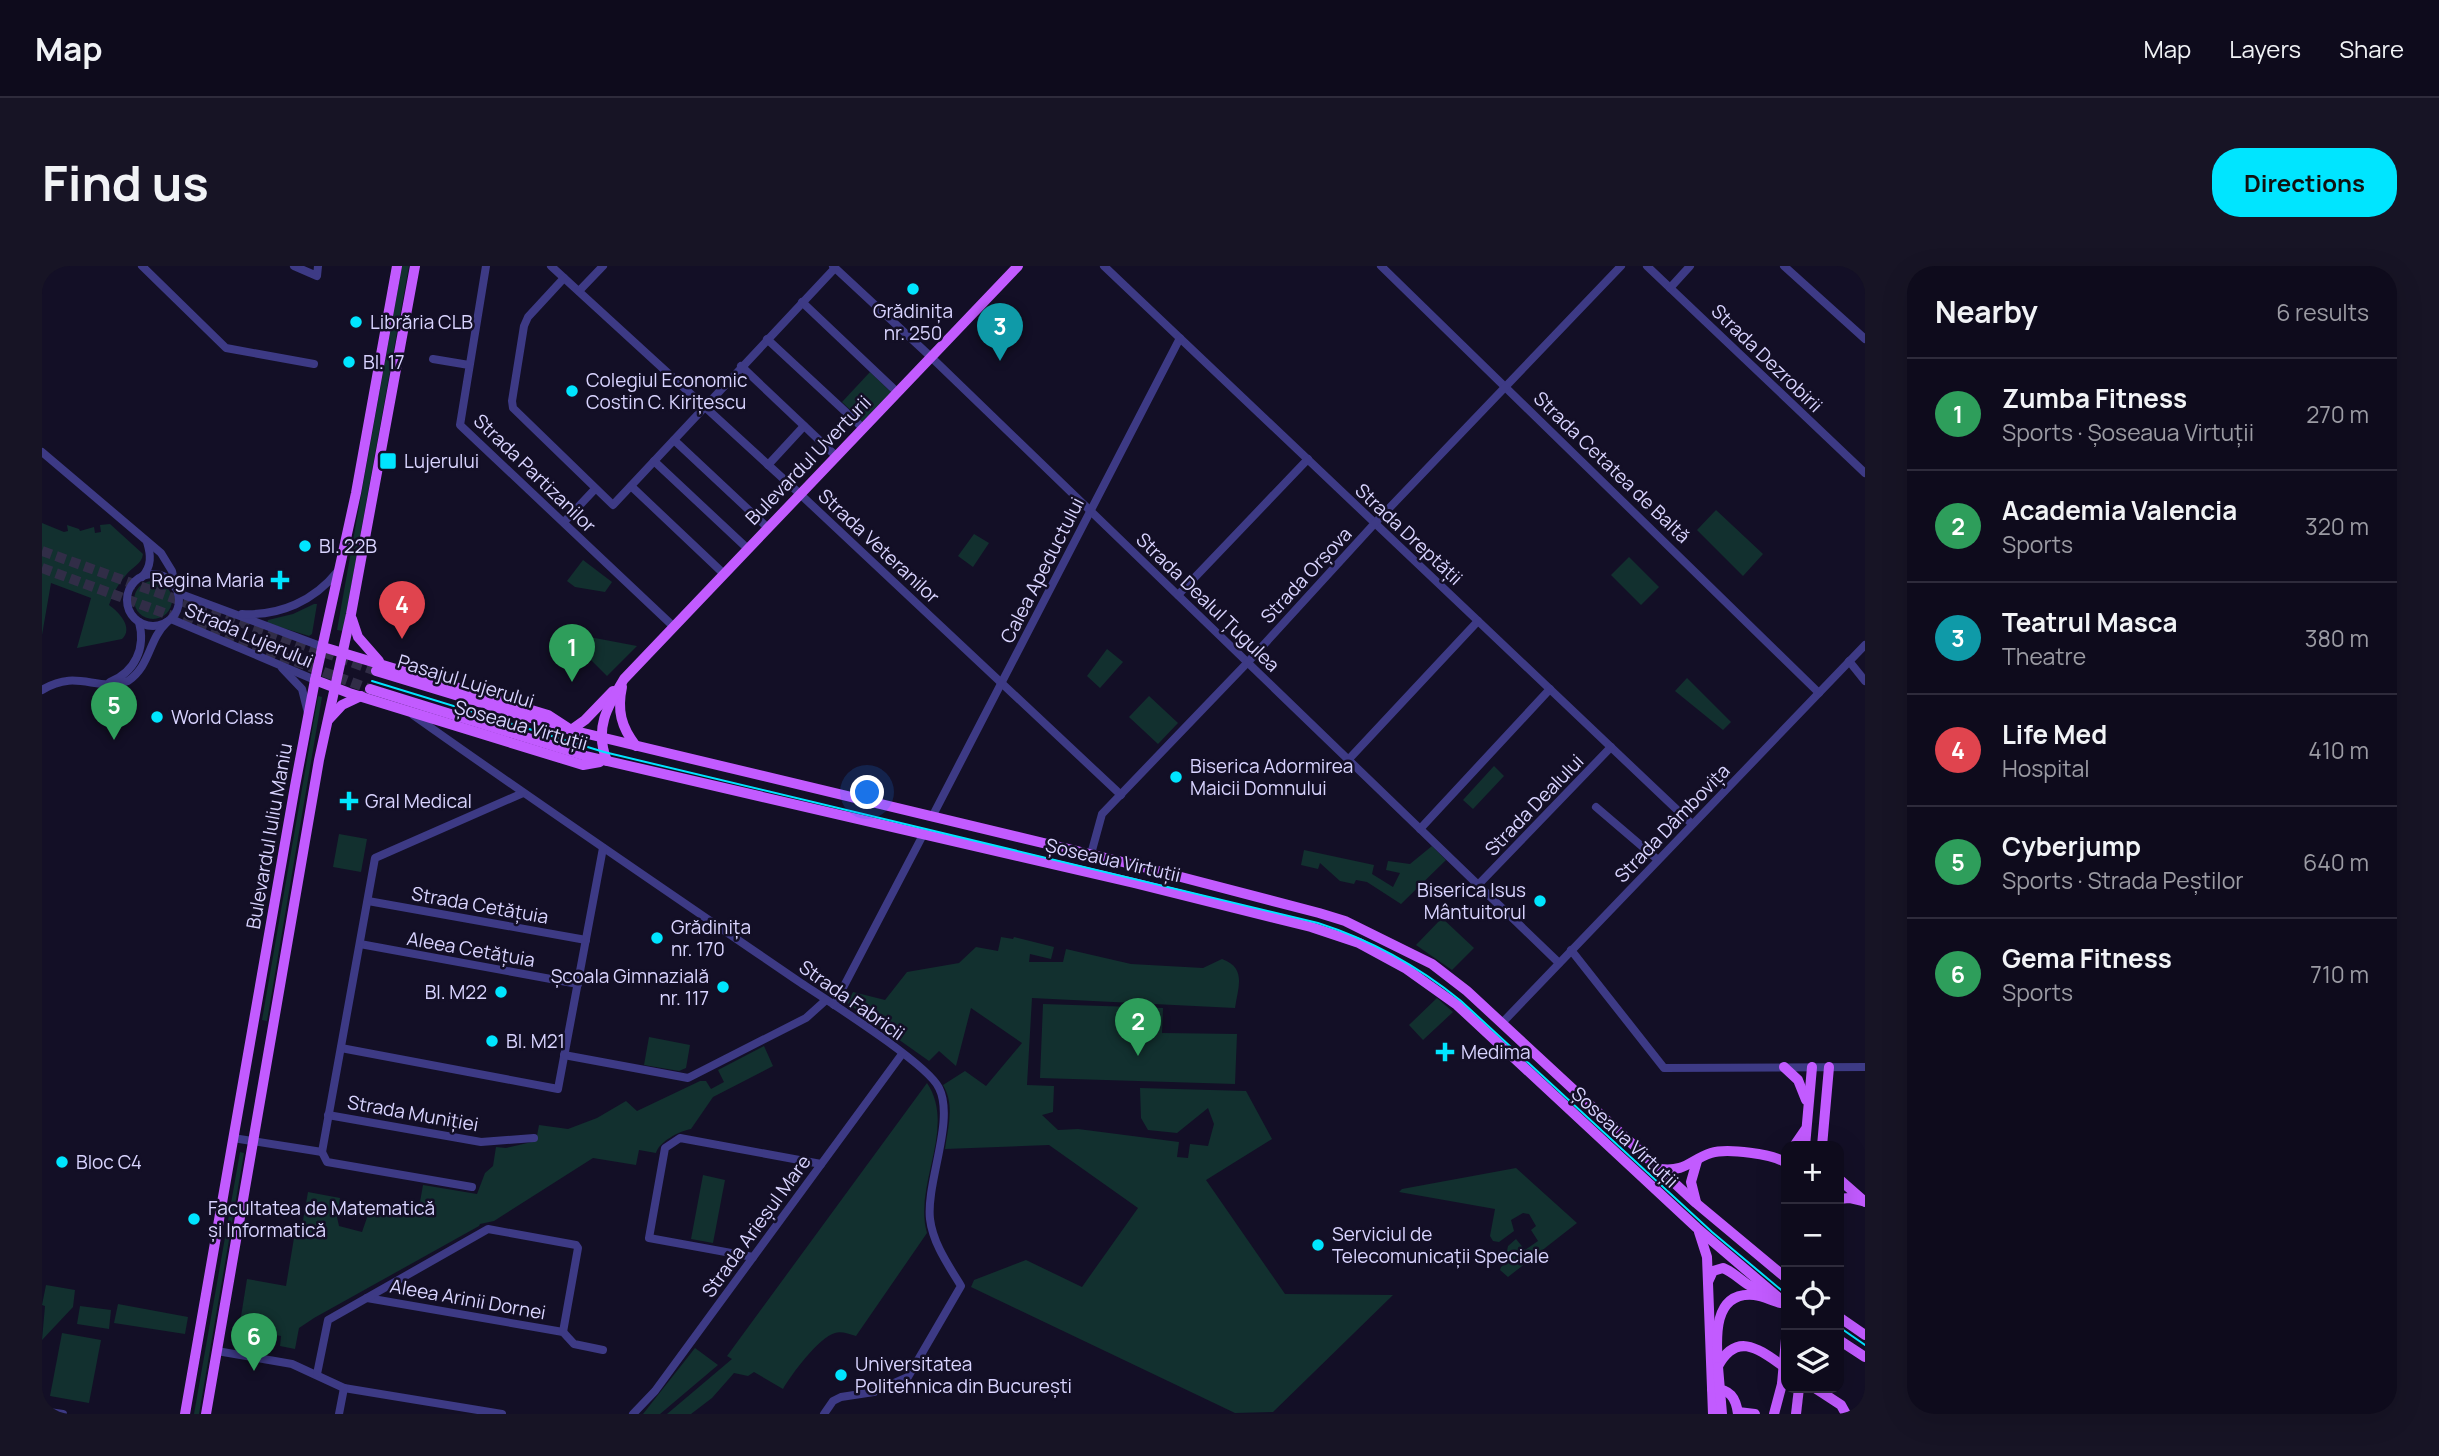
<!DOCTYPE html>
<html lang="en">
<head>
<meta charset="utf-8">
<style>
	:root { --surface:#0e0b1c; --page:#171425; --text:#f1f3f6; --muted:#9b9ba3; --line:#2e2b3b; --accent:#00e5ff }
	body { margin:0; font-family:Manrope,sans-serif; background:var(--page); color:var(--text) }
	.controls { position:absolute; right:21px; bottom:21px; display:grid; overflow:hidden; border-radius:14px; box-shadow:0 7px 28px #0002 }
	.controls button { width:63px; height:63px; display:grid; place-items:center; padding:0; border:0; border-bottom:2px solid var(--line); background:var(--surface); color:var(--text); font:35px sans-serif }
	.you { position:absolute; left:826px; top:527px; width:24px; height:24px; margin:-18px; border:5px solid #fff; border-radius:50%; background:#1a73e8; box-shadow:0 0 0 10px #1a73e833 }
	.badge { display:grid; place-items:center; width:46px; height:46px; border-radius:50%; background:var(--accent); color:#fff; font-size:23px; font-weight:700 }
	.pin { position:absolute; translate:-50% -58px; filter:drop-shadow(0 2px 4px #0008) }
	.pin::after { content:''; position:absolute; top:37px; width:24px; height:21px; background:inherit; clip-path:polygon(0 0,100% 0,50% 100%) }
	.list { margin:0; padding:0; list-style:none }
	h2 { display:flex; justify-content:space-between; align-items:center; height:91px; margin:0; padding:0 28px; font-size:30px }
	h2 small { font-size:23px; font-weight:400; color:var(--muted) }
	.list li { display:grid; grid-template-columns:46px 1fr auto; gap:21px; align-items:center; box-sizing:border-box; height:112px; padding:0 28px; border-top:2px solid var(--line) }
	.list b { display:block; font-size:26px; white-space:nowrap }
	.list p { margin:0; font-size:23px; white-space:nowrap; color:var(--muted) }
	.list em { font-size:23px; font-style:normal; color:var(--muted) }
	.icon { flex:none; width:38px; height:38px; fill:none; stroke:currentColor; stroke-width:2; stroke-linecap:round; stroke-linejoin:round }
	.map { position:relative; flex:none; width:1823px; height:1148px; overflow:hidden; border-radius:28px }
	header { display:flex; align-items:center; gap:42px; box-sizing:border-box; height:98px; padding:0 35px; background:var(--surface); border-bottom:2px solid var(--line) }
	header strong { font-size:33px }
	nav { display:flex; gap:38px; margin-inline-start:auto; font-size:24px }
	.intro { display:flex; align-items:center; justify-content:space-between; box-sizing:border-box; height:168px; padding:0 42px }
	h1 { margin:0; font-size:49px }
	.button { padding:18px 32px; border-radius:28px; background:var(--accent); color:#111; font-size:24px; font-weight:700 }
	main { display:flex; gap:42px; padding:0 42px }
	aside { flex:1; background:var(--surface); border-radius:28px; box-shadow:0 7px 28px #0002 }
	.map>svg:first-child { display:block }
</style>
</head>
<body>
<header>
<strong>Map</strong>
<nav><a>Map</a><a>Layers</a><a>Share</a></nav>
</header>
<div class="intro"><h1>Find us</h1><a class="button">Directions</a></div>
<main>
<div class="map">
<svg width="1823" height="1148" viewBox="0 0 1823 1148">
	<rect width="100%" height="100%" fill="#130f26"/>
	<!-- green -->
	<g fill="#12302f">
		<path d="M 360,0 L 367,0 L 301,365 L 295,364 Z"/>
		<path d="M 828,106 L 850,127 L 822,157 L 800,136 Z"/>
		<path d="M 1674,244 L 1721,288 L 1701,310 L 1655,264 Z"/>
		<path d="M 0,257 L 22,266 L 26,265 L 25,259 L 37,263 L 38,265 L 52,261 L 53,267 L 59,266 L 58,259 L 68,258 L 101,288 C 100,298 90,301 84,309 C 76,318 71,328 67,339 C 77,346 92,362 80,373 L 35,382 L 49,332 L 9,317 L 0,369 Z"/>
		<path d="M 932,268 L 947,277 L 931,301 L 916,290 Z"/>
		<path d="M 1587,291 L 1617,321 L 1599,339 L 1569,309 Z"/>
		<path d="M 541,294 L 570,316 L 563,326 L 533,321 L 525,315 Z"/>
		<circle cx="111" cy="334" r="19"/>
		<path d="M 272,338 L 275,338 L 270,368 L 267,370 L 225,357 L 226,354 L 251,348 Z"/>
		<path d="M 521,366 L 595,380 L 565,410 Z"/>
		<path d="M 1065,383 L 1081,396 L 1058,422 L 1045,410 Z"/>
		<path d="M 1645,412 L 1689,456 L 1681,464 L 1633,425 Z"/>
		<path d="M 276,430 L 280,431 L 225,755 L 220,754 Z"/>
		<path d="M 1107,430 L 1136,457 L 1116,478 L 1087,451 Z"/>
		<path d="M 1452,500 L 1462,510 L 1431,543 L 1421,534 Z"/>
		<path d="M 297,568 L 325,573 L 319,606 L 291,601 Z"/>
		<path d="M 1390,580 L 1404,594 L 1359,638 L 1325,616 L 1314,614 L 1312,618 L 1298,615 L 1278,597 L 1276,603 L 1259,599 L 1262,584 L 1332,599 L 1330,608 L 1351,621 L 1358,607 L 1344,604 L 1346,595 L 1368,598 Z"/>
		<path d="M 1400,652 L 1432,682 L 1410,704 L 1374,679 Z"/>
		<path d="M 959,671 L 971,673 L 972,671 L 1012,681 L 1009,693 L 988,688 L 987,696 L 1021,696 L 1024,683 L 1089,698 L 1161,702 L 1180,693 C 1205,702 1196,721 1193,742 L 990,732 L 985,819 L 1012,820 L 1011,846 L 1000,849 L 1016,864 L 1036,863 L 1137,876 L 1135,891 L 1146,892 L 1148,878 L 1166,880 L 1172,858 L 1166,842 L 1135,867 L 1106,864 L 1099,852 L 1098,822 L 1204,825 L 1230,873 L 1164,914 L 1243,1028 L 1351,1029 L 1231,1146 L 1193,1147 L 929,1021 L 932,1014 L 984,994 L 1040,1021 L 1096,942 L 1007,879 L 903,883 C 906,861 913,839 901,819 L 923,805 L 944,820 L 980,777 L 929,742 L 914,800 L 897,785 L 887,795 L 805,737 L 811,726 L 843,734 L 865,706 L 917,697 L 934,681 L 956,685 Z"/>
		<path d="M 1395,732 L 1411,746 L 1381,774 L 1367,759 Z"/>
		<path d="M 1001,738 L 1121,742 L 1120,767 L 1195,768 L 1193,818 L 998,812 Z"/>
		<path d="M 607,771 L 648,779 L 644,802 L 637,805 L 602,799 Z"/>
		<path d="M 722,780 L 731,800 L 671,831 L 649,863 C 637,865 617,876 614,887 L 597,884 L 594,899 L 551,892 L 452,955 L 438,958 L 437,960 L 272,1052 L 257,1062 L 253,1083 L 238,1080 L 239,1070 L 197,1063 L 205,1013 L 244,1020 L 253,966 L 259,966 L 266,926 L 298,932 L 295,951 L 297,960 L 320,966 L 328,943 L 378,936 L 381,919 L 435,928 L 443,907 L 451,900 L 454,881 L 464,882 L 494,875 L 497,859 L 526,863 L 555,852 L 584,835 L 595,845 L 658,815 L 664,815 L 669,823 L 682,816 L 676,804 Z"/>
		<path d="M 885,817 C 915,862 871,919 885,967 L 814,1070 C 807,1068 799,1065 793,1067 C 777,1071 749,1109 741,1123 L 712,1106 L 706,1110 L 692,1107 L 670,1132 L 649,1148 L 625,1148 L 690,1093 L 685,1090 Z"/>
		<path d="M 198,886 L 202,887 L 157,1148 L 152,1148 Z"/>
		<path d="M 1474,902 L 1535,957 L 1466,1011 L 1458,1004 L 1459,1001 L 1472,991 L 1465,985 L 1466,980 L 1474,973 L 1483,984 L 1496,975 L 1489,964 L 1494,960 L 1487,948 L 1481,947 L 1469,954 L 1472,965 L 1457,976 L 1451,975 L 1448,970 L 1453,943 L 1357,926 L 1360,923 Z"/>
		<path d="M 661,909 L 683,914 L 671,977 L 649,973 Z"/>
		<path d="M 4,1019 L 33,1024 L 31,1041 L 0,1074 L 3,1040 L 0,1039 Z"/>
		<path d="M 76,1038 L 146,1051 L 143,1068 L 72,1057 Z"/>
		<path d="M 38,1040 L 69,1044 L 67,1063 L 35,1058 Z"/>
		<path d="M 20,1067 L 59,1074 L 47,1137 L 8,1130 Z"/>
		<path d="M 653,1082 L 676,1099 L 618,1148 L 601,1148 Z"/>
	</g>
	<g fill="none" stroke-linecap="round" stroke-linejoin="round">
		<!-- major-tunnel -->
		<g stroke="#312d47" stroke-width="10" stroke-dasharray="10 5" stroke-linecap="butt">
			<path d="M 0,285 L 334,405"/>
			<path d="M 0,302 L 328,423"/>
		</g>
		<!-- minor -->
		<g stroke="#3d3a85" stroke-width="8">
			<path d="M 100,0 L 184,82 L 272,98"/>
			<path d="M 252,0 L 275,10 L 276,0"/>
			<path d="M 444,0 L 418,159 L 632,361"/>
			<path d="M 509,0 L 758,228 L 1079,529"/>
			<path d="M 791,0 L 889,91 L 1517,697"/>
			<path d="M 1062,0 L 1650,558"/>
			<path d="M 1339,0 L 1777,427"/>
			<path d="M 1605,0 L 1823,207"/>
			<path d="M 1742,0 L 1823,73"/>
			<path d="M 522,12 L 486,51 L 482,60 L 470,135 L 471,142 L 571,239 L 793,2"/>
			<path d="M 1628,22 L 1648,0"/>
			<path d="M 537,25 L 561,0"/>
			<path d="M 760,36 L 855,126"/>
			<path d="M 725,73 L 821,162"/>
			<path d="M 391,93 L 427,99"/>
			<path d="M 699,100 L 794,190"/>
			<path d="M 632,174 L 726,262"/>
			<path d="M 0,186 L 119,287 L 130,305 L 133,321"/>
			<path d="M 612,195 L 706,283"/>
			<path d="M 726,199 L 762,160"/>
			<path d="M 589,220 L 682,308"/>
			<path d="M 522,256 L 553,223"/>
			<circle cx="111" cy="334" r="26"/>
			<path d="M 100,311 C 110,300 109,289 105,276"/>
			<path d="M 136,327 L 281,381"/>
			<path d="M 1136,329 L 1266,193"/>
			<path d="M 200,348 C 238,350 272,335 296,305"/>
			<path d="M 129,353 L 273,414"/>
			<path d="M 1807,395 L 1823,415"/>
			<path d="M 240,402 L 260,423 L 266,447"/>
			<path d="M 68,416 C 93,406 104,382 97,356"/>
			<path d="M 0,424 C 36,402 54,427 86,415 C 109,399 106,374 125,356"/>
			<path d="M 371,449 C 499,540 629,628 759,717 C 786,735 886,798 897,822 C 913,854 884,917 888,953 C 891,978 907,1000 919,1020 L 866,1111 L 832,1126 L 799,1131 L 791,1135 L 782,1148"/>
			<path d="M 1307,493 L 1436,355"/>
			<path d="M 1554,541 L 1616,594"/>
			<path d="M 890,551 L 1138,72"/>
			<path d="M 1378,563 L 1508,423"/>
			<path d="M 1049,588 L 1060,548 L 1206,396 L 1333,257 L 1579,0"/>
			<path d="M 1436,619 L 1569,481"/>
			<path d="M 326,635 L 544,674"/>
			<path d="M 318,678 L 536,718"/>
			<path d="M 1529,684 L 1622,802 L 1823,801"/>
			<path d="M 792,739 L 882,567"/>
			<path d="M 1460,757 L 1823,379"/>
			<path d="M 299,782 L 516,823 L 561,582"/>
			<path d="M 522,789 L 646,812 L 764,752 L 784,734"/>
			<path d="M 286,849 L 439,876 L 492,872"/>
			<path d="M 191,872 L 280,886"/>
			<path d="M 280,886 L 333,592 L 481,527"/>
			<path d="M 280,886 L 285,896 L 430,921"/>
			<path d="M 711,991 L 607,972 L 623,882 L 638,872 L 779,898"/>
			<path d="M 325,1032 L 521,1066 L 532,1078 L 561,1084"/>
			<path d="M 175,1085 L 250,1098 L 302,1122 L 460,1148"/>
			<path d="M 275,1108 L 286,1054 L 446,963 L 534,979 L 536,982 L 521,1066"/>
			<path d="M 0,1145 L 21,1148"/>
			<path d="M 297,1148 L 302,1122"/>
			<path d="M 591,1148 L 613,1125 L 860,788"/>
		</g>
		<!-- major -->
		<g stroke="#c25bff" stroke-width="10">
			<path d="M 310,353 L 316,371 L 337,395"/>
			<path d="M 281,381 L 506,449 L 529,464 L 1093,599 L 1277,647 L 1303,655 L 1390,698 L 1425,725 L 1654,937 L 1744,1012"/>
			<path d="M 334,405 L 529,464 L 543,454 L 571,425"/>
			<path d="M 273,414 L 307,427 L 541,499 L 558,496"/>
			<path d="M 580,421 C 575,444 579,461 594,480"/>
			<path d="M 328,423 L 544,490 L 1092,617 L 1269,661 L 1317,677 L 1363,702 L 1415,739 L 1655,962 L 1744,1038"/>
			<path d="M 287,453 L 300,439 L 319,430"/>
			<path d="M 565,495 C 552,463 565,441 582,413 L 976,0"/>
			<path d="M 1742,801 L 1756,814 L 1764,834"/>
			<path d="M 1752,880 L 1763,864"/>
			<path d="M 1763,880 L 1770,801"/>
			<path d="M 1780,880 L 1787,801"/>
			<path d="M 1618,903 C 1644,906 1648,894 1669,887 C 1685,882 1732,888 1744,897"/>
			<path d="M 1797,913 L 1823,936"/>
			<path d="M 1797,933 L 1807,932 L 1820,935"/>
			<path d="M 1654,936 L 1649,916 L 1655,895"/>
			<path d="M 1657,966 L 1665,991 L 1671,1148"/>
			<path d="M 1666,1016 L 1671,1005 L 1681,1002 C 1696,1008 1703,1021 1720,1024"/>
			<path d="M 1797,1051 L 1823,1069"/>
			<path d="M 1797,1074 L 1823,1091"/>
			<path d="M 1676,1100 C 1696,1063 1720,1086 1744,1102"/>
			<path d="M 1676,1101 C 1674,1074 1670,1025 1712,1029 C 1722,1030 1730,1035 1739,1037"/>
			<path d="M 1773,1122 L 1799,1139 L 1804,1148"/>
			<path d="M 1670,1123 C 1688,1122 1694,1132 1696,1148"/>
			<path d="M 1696,1146 L 1713,1148"/>
			<path d="M 143,1148 L 253,520 L 273,414 L 314,227 L 355,0"/>
			<path d="M 164,1148 L 277,494 L 309,348 L 373,0"/>
			<path d="M 1732,1148 L 1740,1118"/>
			<path d="M 1754,1148 L 1757,1122"/>
		</g>
		<!-- tram -->
		<g stroke="#00e5ff" stroke-width="2">
			<path d="M 330,415 L 562,486 L 1276,657 C 1329,674 1376,700 1419,735 L 1670,966 L 1744,1028"/>
			<path d="M 1797,1061 L 1823,1079"/>
		</g>
		<!-- major-bridge -->
		<g stroke="#c25bff" stroke-width="10">
			<path d="M 1676,1101 L 1680,1148"/>
			<path d="M 1740,1118 L 1744,1073"/>
		</g>
	</g>
	<!-- markers -->
	<g fill="#00e5ff" stroke="#130f26" stroke-width="2.5">
		<circle cx="871" cy="23" r="7"/>
		<circle cx="314" cy="56" r="7"/>
		<circle cx="307" cy="96" r="7"/>
		<circle cx="530" cy="125" r="7"/>
		<rect x="337" y="186" width="18" height="18" rx="3.5"/>
		<circle cx="263" cy="280" r="7"/>
		<path d="M234.5 303.5h7v7h7v7h-7v7h-7v-7h-7v-7h7z"/>
		<circle cx="115" cy="451" r="7"/>
		<circle cx="1134" cy="511" r="7"/>
		<path d="M303.5 524.5h7v7h7v7h-7v7h-7v-7h-7v-7h7z"/>
		<circle cx="1498" cy="635" r="7"/>
		<circle cx="615" cy="672" r="7"/>
		<circle cx="681" cy="721" r="7"/>
		<circle cx="459" cy="726" r="7"/>
		<circle cx="450" cy="775" r="7"/>
		<path d="M1399.5 775.5h7v7h7v7h-7v7h-7v-7h-7v-7h7z"/>
		<circle cx="20" cy="896" r="7"/>
		<circle cx="152" cy="953" r="7"/>
		<circle cx="1276" cy="979" r="7"/>
		<circle cx="799" cy="1109" r="7"/>
	</g>
	<g text-anchor="middle" dominant-baseline="central" stroke-width="5" stroke-linejoin="round" paint-order="stroke">
		<!-- poi labels -->
		<g font-size="19" fill="#d9d4ff" stroke="#130f26" text-anchor="start">
			<text x="871" y="45" text-anchor="middle">Grădinița<tspan x="871" dy="22">nr. 250</tspan></text>
			<text x="328" y="56">Librăria CLB</text>
			<text x="321" y="96">Bl. 17</text>
			<text x="544" y="114">Colegiul Economic<tspan x="544" dy="22">Costin C. Kirițescu</tspan></text>
			<text x="362" y="195">Lujerului</text>
			<text x="277" y="280">Bl. 22B</text>
			<text x="222" y="314" text-anchor="end">Regina Maria</text>
			<text x="129" y="451">World Class</text>
			<text x="1148" y="500">Biserica Adormirea<tspan x="1148" dy="22">Maicii Domnului</tspan></text>
			<text x="323" y="535">Gral Medical</text>
			<text x="1484" y="624" text-anchor="end">Biserica Isus<tspan x="1484" dy="22">Mântuitorul</tspan></text>
			<text x="629" y="661">Grădinița<tspan x="629" dy="22">nr. 170</tspan></text>
			<text x="667" y="710" text-anchor="end">Școala Gimnazială<tspan x="667" dy="22">nr. 117</tspan></text>
			<text x="445" y="726" text-anchor="end">Bl. M22</text>
			<text x="464" y="775">Bl. M21</text>
			<text x="1419" y="786">Medima</text>
			<text x="34" y="896">Bloc C4</text>
			<text x="166" y="942">Facultatea de Matematică<tspan x="166" dy="22">și Informatică</tspan></text>
			<text x="1290" y="968">Serviciul de<tspan x="1290" dy="22">Telecomunicații Speciale</tspan></text>
			<text x="813" y="1098">Universitatea<tspan x="813" dy="22">Politehnica din București</tspan></text>
		</g>
		<!-- street labels -->
		<g font-size="19" fill="#d9d4ff" stroke="#130f26">
			<text transform="translate(1725 92) rotate(44)">Strada Dezrobirii</text>
			<text transform="translate(766 194) rotate(-46)">Bulevardul Uverturii</text>
			<text transform="translate(1570 201) rotate(44)">Strada Cetatea de Baltă</text>
			<text transform="translate(493 207) rotate(44)">Strada Partizanilor</text>
			<text transform="translate(1367 268) rotate(43)">Strada Dreptății</text>
			<text transform="translate(837 280) rotate(43)">Strada Veteranilor</text>
			<text transform="translate(1000 304) rotate(-63)">Calea Apeductului</text>
			<text transform="translate(1264 309) rotate(-47)">Strada Orșova</text>
			<text transform="translate(1166 336) rotate(44)">Strada Dealul Țugulea</text>
			<text transform="translate(207 369) rotate(23)">Strada Lujerului</text>
			<text transform="translate(424 415) rotate(17)">Pasajul Lujerului</text>
			<text transform="translate(479 459) rotate(16)">Șoseaua Virtuții</text>
			<text transform="translate(1492 539) rotate(-46)">Strada Dealului</text>
			<text transform="translate(1630 557) rotate(-46)">Strada Dâmbovița</text>
			<text transform="translate(227 570) rotate(-80)">Bulevardul Iuliu Maniu</text>
			<text transform="translate(1071 594) rotate(13)">Șoseaua Virtuții</text>
			<text transform="translate(438 639) rotate(10)">Strada Cetățuia</text>
			<text transform="translate(429 683) rotate(10)">Aleea Cetățuia</text>
			<text transform="translate(810 734) rotate(35)">Strada Fabricii</text>
			<text transform="translate(371 847) rotate(10)">Strada Muniției</text>
			<text transform="translate(1583 871) rotate(43)">Șoseaua Virtuții</text>
			<text transform="translate(714 960) rotate(-54)">Strada Arieșul Mare</text>
			<text transform="translate(426 1033) rotate(10)">Aleea Arinii Dornei</text>
		</g>
	</g>
</svg>
<div class="controls">
<button>+</button>
<button>−</button>
<button><svg class="icon" aria-label="locate" viewBox="0 0 24 24"><circle cx="12" cy="12" r="6"/><path d="M12 2v4M12 18v4M2 12h4M18 12h4"/></svg></button>
<button><svg class="icon" aria-label="layers" viewBox="0 0 24 24"><path d="M12 4l9 5-9 5-9-5zM3 14l9 5 9-5"/></svg></button>
</div>
<div class="you"></div>
<div class="pin badge" style="left:530px;top:416px;background:#2e9e5b">1</div>
<div class="pin badge" style="left:1096px;top:790px;background:#2e9e5b">2</div>
<div class="pin badge" style="left:958px;top:95px;background:#0f9aa8">3</div>
<div class="pin badge" style="left:360px;top:373px;background:#e0444e">4</div>
<div class="pin badge" style="left:72px;top:474px;background:#2e9e5b">5</div>
<div class="pin badge" style="left:212px;top:1105px;background:#2e9e5b">6</div>
</div>
<aside>
<h2>Nearby<small>6 results</small></h2>
<ul class="list">
<li><span class="badge" style="background:#2e9e5b">1</span><div><b>Zumba Fitness</b><p>Sports · Șoseaua Virtuții</p></div><em>270 m</em></li>
<li><span class="badge" style="background:#2e9e5b">2</span><div><b>Academia Valencia</b><p>Sports</p></div><em>320 m</em></li>
<li><span class="badge" style="background:#0f9aa8">3</span><div><b>Teatrul Masca</b><p>Theatre</p></div><em>380 m</em></li>
<li><span class="badge" style="background:#e0444e">4</span><div><b>Life Med</b><p>Hospital</p></div><em>410 m</em></li>
<li><span class="badge" style="background:#2e9e5b">5</span><div><b>Cyberjump</b><p>Sports · Strada Peștilor</p></div><em>640 m</em></li>
<li><span class="badge" style="background:#2e9e5b">6</span><div><b>Gema Fitness</b><p>Sports</p></div><em>710 m</em></li>
</ul>
</aside>
</main>
</body>
</html>
